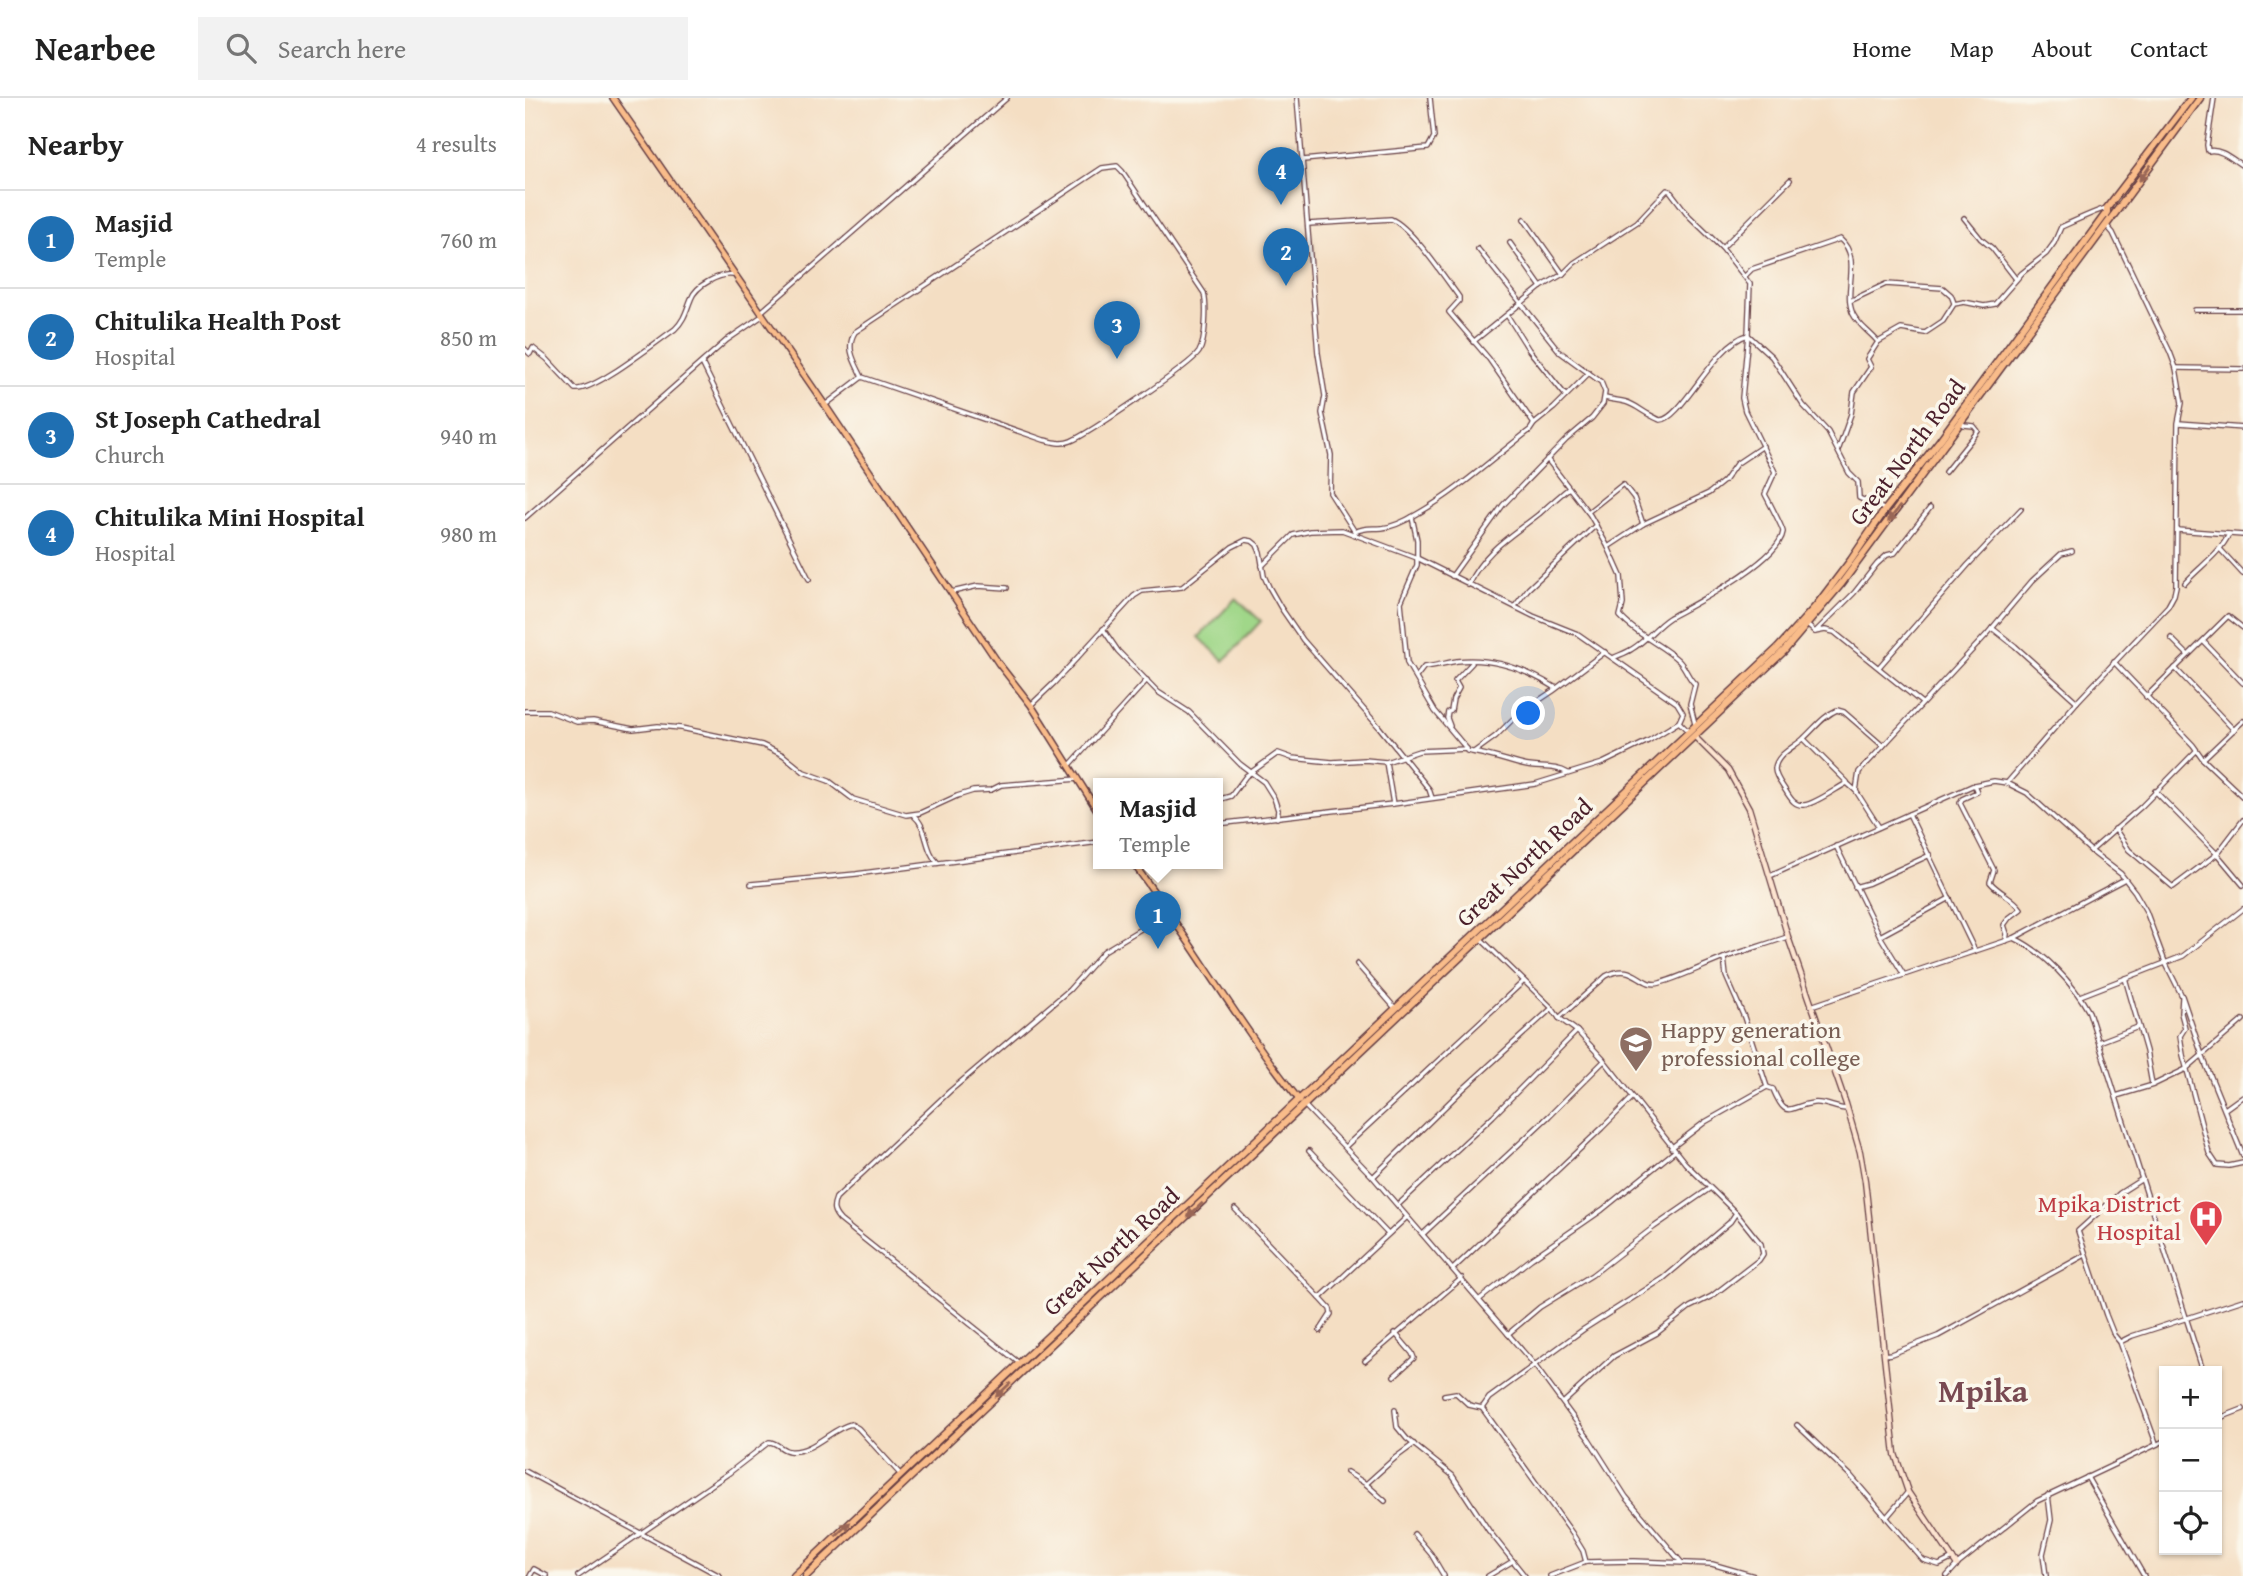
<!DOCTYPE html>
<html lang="en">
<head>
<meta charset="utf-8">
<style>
	:root { --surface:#fff; --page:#f2f2f2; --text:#222; --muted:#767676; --line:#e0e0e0; --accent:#1f6fb2 }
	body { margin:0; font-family:"Gentium Book Plus",serif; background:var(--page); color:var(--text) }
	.controls { position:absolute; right:21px; bottom:21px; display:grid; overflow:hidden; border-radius:0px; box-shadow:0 2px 5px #0004 }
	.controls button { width:63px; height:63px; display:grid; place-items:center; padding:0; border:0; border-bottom:2px solid var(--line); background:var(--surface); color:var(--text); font:35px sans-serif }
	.you { position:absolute; left:1004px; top:616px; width:24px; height:24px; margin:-18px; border:5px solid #fff; border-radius:50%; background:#1a73e8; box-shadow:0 0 0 10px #1a73e833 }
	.badge { display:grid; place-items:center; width:46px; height:46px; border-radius:50%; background:var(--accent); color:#fff; font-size:23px; font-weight:700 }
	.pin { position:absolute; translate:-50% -58px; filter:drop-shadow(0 2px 4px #0008) }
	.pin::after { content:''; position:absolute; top:37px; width:24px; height:21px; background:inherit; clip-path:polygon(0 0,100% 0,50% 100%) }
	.popup { position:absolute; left:568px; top:680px; width:130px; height:91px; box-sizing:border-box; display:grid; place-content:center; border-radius:0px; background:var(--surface); filter:drop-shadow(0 2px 5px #0005); font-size:23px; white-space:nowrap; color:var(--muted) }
	.popup b { font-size:26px; color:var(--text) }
	.popup::after { content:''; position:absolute; left:50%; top:100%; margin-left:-14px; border:14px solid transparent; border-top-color:var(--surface) }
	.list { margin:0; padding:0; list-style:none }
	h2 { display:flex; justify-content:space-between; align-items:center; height:91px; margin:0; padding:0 28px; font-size:30px }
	h2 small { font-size:23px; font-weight:400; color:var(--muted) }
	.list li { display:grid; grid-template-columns:46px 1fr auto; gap:21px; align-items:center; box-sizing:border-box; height:98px; padding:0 28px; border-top:2px solid var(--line) }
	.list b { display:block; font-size:26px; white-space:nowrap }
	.list p { margin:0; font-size:23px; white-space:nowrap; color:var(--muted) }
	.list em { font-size:23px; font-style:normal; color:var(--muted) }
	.icon { flex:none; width:38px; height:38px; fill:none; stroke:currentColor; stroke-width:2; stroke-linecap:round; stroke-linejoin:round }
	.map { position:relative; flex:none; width:1718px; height:1478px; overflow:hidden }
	header { display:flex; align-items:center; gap:42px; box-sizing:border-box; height:98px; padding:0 35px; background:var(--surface); border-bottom:2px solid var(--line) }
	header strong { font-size:33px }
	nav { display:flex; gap:38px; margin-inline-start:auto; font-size:24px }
	.search { width:490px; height:63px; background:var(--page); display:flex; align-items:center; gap:18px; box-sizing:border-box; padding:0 24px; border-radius:0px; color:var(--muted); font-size:26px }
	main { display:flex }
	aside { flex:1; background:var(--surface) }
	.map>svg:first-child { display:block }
</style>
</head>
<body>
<header>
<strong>Nearbee</strong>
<div class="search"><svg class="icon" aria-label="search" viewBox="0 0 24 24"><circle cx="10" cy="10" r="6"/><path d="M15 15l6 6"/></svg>Search here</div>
<nav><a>Home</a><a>Map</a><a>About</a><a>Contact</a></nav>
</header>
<main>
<aside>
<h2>Nearby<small>4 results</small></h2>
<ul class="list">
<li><span class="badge">1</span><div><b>Masjid</b><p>Temple</p></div><em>760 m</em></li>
<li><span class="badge">2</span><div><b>Chitulika Health Post</b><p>Hospital</p></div><em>850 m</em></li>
<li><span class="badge">3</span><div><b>St Joseph Cathedral</b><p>Church</p></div><em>940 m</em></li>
<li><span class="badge">4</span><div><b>Chitulika Mini Hospital</b><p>Hospital</p></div><em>980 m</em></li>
</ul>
</aside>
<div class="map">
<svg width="1718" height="1478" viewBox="0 0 1718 1478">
	<rect width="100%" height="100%" fill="#fbf7ec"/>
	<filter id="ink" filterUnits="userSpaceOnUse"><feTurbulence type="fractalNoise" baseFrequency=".0143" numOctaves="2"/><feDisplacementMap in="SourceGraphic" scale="14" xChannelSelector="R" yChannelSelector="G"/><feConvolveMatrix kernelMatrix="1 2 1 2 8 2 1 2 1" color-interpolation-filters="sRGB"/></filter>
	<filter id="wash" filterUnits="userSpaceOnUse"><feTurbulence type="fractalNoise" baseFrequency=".00686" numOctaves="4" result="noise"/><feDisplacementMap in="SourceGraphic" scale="28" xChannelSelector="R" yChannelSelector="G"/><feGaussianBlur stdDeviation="1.57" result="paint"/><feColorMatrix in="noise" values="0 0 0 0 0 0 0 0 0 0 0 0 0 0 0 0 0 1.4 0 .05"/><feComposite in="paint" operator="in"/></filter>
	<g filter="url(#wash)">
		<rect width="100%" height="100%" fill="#f4dec3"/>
		<!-- green -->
		<path fill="#a0d789" stroke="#757b5a" stroke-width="2" d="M 711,500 L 736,523 L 699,563 L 674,539 Z"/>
	</g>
	<g filter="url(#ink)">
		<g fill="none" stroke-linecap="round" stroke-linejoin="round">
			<!-- minor casing -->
			<g stroke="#643c42" stroke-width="6">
				<g id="minor">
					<path d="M 772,0 L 793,255 L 800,298 L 797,315 L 806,357 L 805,395 L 830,434"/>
					<path d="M 1689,0 L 1682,47 L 1683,53 C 1696,50 1708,62 1718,68"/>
					<path d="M 778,62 L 903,50 L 909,39 L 905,0"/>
					<path d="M 1439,120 L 1456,141 L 1467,150 L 1491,181"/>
					<path d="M 999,121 L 1038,176"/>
					<path d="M 783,126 L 866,121 C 886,129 920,180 934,199 L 934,203 L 924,214 L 964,261 L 1009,326 L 1005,332 C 968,360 933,393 892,416 C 882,422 868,429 857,430 C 846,431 840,429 830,434"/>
					<path d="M 985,145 L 1016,189"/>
					<path d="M 1197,150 L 1265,82"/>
					<path d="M 1220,178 L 1227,171 L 1315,141 C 1338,161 1317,192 1328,216 C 1334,228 1345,234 1353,244"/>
					<path d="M 1325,203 L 1361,186 L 1418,190 L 1426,197 L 1429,205"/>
					<path d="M 1670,212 L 1718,212"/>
					<path d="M 236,214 L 482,0"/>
					<path d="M 982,217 L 1004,252 L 1041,298"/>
					<path d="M 948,244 L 1016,189 L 1038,176 L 1049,165 L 1112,124 L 1142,92 L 1145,93 L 1164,118 L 1197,150 L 1225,186 L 1223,237 L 1217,300 L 1220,313 L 1250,374 L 1240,396 C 1243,402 1258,430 1258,434 C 1254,463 1169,506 1144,520 C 1130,529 1121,543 1107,551 C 1101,555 1094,557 1088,560"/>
					<path d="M 0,251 L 5,256 L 8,250 L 22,261 L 50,291 C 69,294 131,244 150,231 C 160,221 161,213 166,201 C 171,187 195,175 208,177"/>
					<path d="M 177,265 L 284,481"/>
					<path d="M 1651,270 L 1718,271"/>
					<path d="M 1080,300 C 1087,302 1094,302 1101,304 C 1109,306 1117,313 1125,317 C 1127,318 1132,321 1135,322 C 1156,323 1190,245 1223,237 L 1247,259 L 1278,307 L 1303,334 L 1324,375 L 1333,384 L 1334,400 L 1359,411"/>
					<path d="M 300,307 L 337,279 C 330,264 320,250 330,234 L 577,70 L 592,68 L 597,73 L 679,195 C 682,208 681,242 674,254 C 666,267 563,336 546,343 C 537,347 528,344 519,342 L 337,279"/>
					<path d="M 1654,325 L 1718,330"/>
					<path d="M 1008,327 L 1029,310 L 1064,275"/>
					<path d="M 1314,350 L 1326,316 L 1329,294 L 1346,269 L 1342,261 L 1353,244 L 1376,231 L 1400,235 L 1418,223 L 1429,206 L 1439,204 L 1459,208 L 1470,206 L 1497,175 L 1521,156 L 1529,145 L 1536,129 C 1543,126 1577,110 1582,110"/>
					<path d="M 1022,361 L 1065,417 L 1083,449 L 1096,478 L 1098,506 L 1095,518 C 1111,537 1136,546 1154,563 C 1161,570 1163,580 1170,586 L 1165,606 L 1170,626"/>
					<path d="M 1420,374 L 1453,333 L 1449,328 L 1439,327 L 1436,324"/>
					<path d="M 1063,414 L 1098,386 L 1109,400 L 1118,426"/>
					<path d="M 887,419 L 892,442 L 892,467 L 876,504 L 882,565 L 910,613 L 942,651"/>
					<path d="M 0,420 L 202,242 L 237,218"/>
					<path d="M 1652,432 L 1718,437"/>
					<path d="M 1083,449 L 1118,426 L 1184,395 L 1199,383 L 1211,366 L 1238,348"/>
					<path d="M 1695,451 L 1718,476"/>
					<path d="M 737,468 L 768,437 L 785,433 L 817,432 L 892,460 L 1008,518 L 1053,536 L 1152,605 L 1158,615 L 1154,624"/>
					<path d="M 927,478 L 978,407 L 1041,342 L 1067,320 L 1078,306 L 1080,294 L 1076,284 L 1035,254 L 953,151"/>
					<path d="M 1660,485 C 1674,469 1695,456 1704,436"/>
					<path d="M 943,487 C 961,451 985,439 1014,416 C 1024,407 1034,398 1044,390"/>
					<path d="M 427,494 L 453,488 L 482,490"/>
					<path d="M 990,508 L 1003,491 L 1071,427"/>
					<path d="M 1282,527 L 1290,534 L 1300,532 L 1309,534 L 1397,605"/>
					<path d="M 1467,530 L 1490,548 L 1552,604"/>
					<path d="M 578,531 L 593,553 L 633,594 L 664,614 L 715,666 L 739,684 L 749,700 L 753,712 L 752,720"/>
					<path d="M 1290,534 L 1329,495 L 1352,466 L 1362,457 L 1370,455 L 1405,410"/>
					<path d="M 1646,540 L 1663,557"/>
					<path d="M 1678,543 L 1718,585"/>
					<path d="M 1589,564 L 1668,647 L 1678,661 L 1718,699"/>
					<path d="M 1354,569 L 1443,467 L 1496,411"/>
					<path d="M 1650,570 L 1709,632"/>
					<path d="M 892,578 L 899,569 C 911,568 920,565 932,563 C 967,559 1002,572 1031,590"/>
					<path d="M 1621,599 L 1703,518 L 1718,530"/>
					<path d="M 507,606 L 529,585 L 609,498 L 617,493 L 657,489 L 707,449 L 721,442 L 727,443 L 732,447 L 735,454 L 739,478 L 744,489 L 756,510 L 778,542 L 854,629 L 904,691 L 907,700"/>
					<path d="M 0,613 L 23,613 L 52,624 L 68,623 L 108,631 L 133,628 L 156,630 L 237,647 L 258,657 L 279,674 L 304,683 L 328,701 L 381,717 L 395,715 L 432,698 L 448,693 L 466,692 L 476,687 L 553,681"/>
					<path d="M 925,628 L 922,620 L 923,614 L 926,613 L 928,601 L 934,590 L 930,583 L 947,565"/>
					<path d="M 1279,641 L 1322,684"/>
					<path d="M 949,654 L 971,638 L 992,617 L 1028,593 L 1080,554"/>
					<path d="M 1678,661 L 1718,623"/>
					<path d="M 861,664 L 868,706"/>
					<path d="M 545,667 L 622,582"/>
					<path d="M 1482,685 L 1552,604 L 1643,508 L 1649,497 L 1651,488 L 1653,325 L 1657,305 L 1651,270 L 1645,254 L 1588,135 L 1582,128"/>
					<path d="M 1449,687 L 1452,694 L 1437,701 L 1435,705 L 1469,772 L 1465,784 C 1474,795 1488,799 1496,811 L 1484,820 L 1479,827 L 1482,836 L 1481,843"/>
					<path d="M 1331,693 L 1322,685 C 1312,690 1290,706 1279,707 C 1270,708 1266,701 1262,695 C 1258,688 1250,679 1250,671 C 1251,656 1270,649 1279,640 C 1290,630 1298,618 1312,612 L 1319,614 L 1358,648"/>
					<path d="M 1630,693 L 1692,756 L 1718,787"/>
					<path d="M 692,702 L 706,698 L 721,678 L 753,655 L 767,660 L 807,664 L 840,662 L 861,664 L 894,653 L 942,651 L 942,653 C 962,656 979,662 998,667 C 1013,671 1030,667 1043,675"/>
					<path d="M 1384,716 L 1450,853"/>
					<path d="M 389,718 C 403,729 399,752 413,765"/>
					<path d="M 692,726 L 868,706 L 1010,686 L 1078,665 L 1123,643 L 1154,624 L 1163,633"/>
					<path d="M 1354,729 L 1331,693 L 1334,674 L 1463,535 L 1507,483 L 1536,456 L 1547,453"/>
					<path d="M 1590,731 L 1604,752 L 1648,789 L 1692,756 L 1718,722"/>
					<path d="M 1311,748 L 1355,838 L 1379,877"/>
					<path d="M 1566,753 L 1617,708 L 1671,653"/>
					<path d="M 1245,778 L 1449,687 L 1469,683 L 1482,685 L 1502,695 L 1566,753 L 1596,776 L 1610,794 L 1621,813 L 1640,864 L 1657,898 L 1677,957 L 1718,1058"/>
					<path d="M 226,786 L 331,776 L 574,744"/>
					<path d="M 1330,789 L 1344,785 L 1405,757"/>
					<path d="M 1355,838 L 1425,800"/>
					<path d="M 955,840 L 1027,910 L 1034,920 L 1052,933 L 1078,961 L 1160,1065 L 1211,1115 L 1205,1124 L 1139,1180 L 1059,1231 L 964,1300 L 957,1310 L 1047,1435 L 1058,1453 L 1061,1464"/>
					<path d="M 1489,840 L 1598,782"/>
					<path d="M 1199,860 L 1201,878 L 1219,919 L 1242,989"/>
					<path d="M 832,866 L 870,910"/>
					<path d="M 1600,880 L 1621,953 L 1627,986"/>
					<path d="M 1555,898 L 1658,858 L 1718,811"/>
					<path d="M 1657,900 L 1656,915 L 1660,930 L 1655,938 L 1658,957 L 1684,1055 L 1692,1067 L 1704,1068 L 1718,1065"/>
					<path d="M 1286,908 L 1489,840 C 1519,854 1548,885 1564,914 L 1678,1273"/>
					<path d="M 1034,920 L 1081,878 C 1110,862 1115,891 1135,885 C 1156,879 1176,869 1196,861 C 1217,853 1240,847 1262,839"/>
					<path d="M 1574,944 L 1613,929"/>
					<path d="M 1591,998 L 1628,987 L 1661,971 L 1718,922"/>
					<path d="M 780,1008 L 848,1079 L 1008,1265 L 1064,1341 L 1101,1399 L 1156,1464"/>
					<path d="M 1700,1011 L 1718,998"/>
					<path d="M 821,1048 L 999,883"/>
					<path d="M 1146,1050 L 1180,1024 L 1242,989 L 1248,991 C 1262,1024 1263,1008 1288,1005 C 1299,1003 1311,1011 1322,1011"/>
					<path d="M 784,1053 L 863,1136"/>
					<path d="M 848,1079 L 937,992 L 1027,910"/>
					<path d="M 873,1107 L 968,1018 L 1052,933"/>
					<path d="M 710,1111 L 795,1200 L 882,1119"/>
					<path d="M 898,1136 L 1024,1018 L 1079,963"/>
					<path d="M 929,1170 L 1077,1030 L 1107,1000"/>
					<path d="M 955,1201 L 1006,1161 L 1077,1112 L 1150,1053"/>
					<path d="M 795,1233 L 806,1216 L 805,1211 L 795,1200"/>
					<path d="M 983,1236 L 1015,1209 L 1067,1177 L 1129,1129 L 1184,1091"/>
					<path d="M 1594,1243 L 1589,1237 L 1581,1217 L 1553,1133 L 1595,1095 L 1617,1081"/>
					<path d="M 1359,1257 L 1366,1256 L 1413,1238 L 1560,1157"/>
					<path d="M 840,1263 L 937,1180"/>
					<path d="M 494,1265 L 315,1122 C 308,1114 307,1110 311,1100 L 425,993 L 544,892 L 579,853 L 644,814"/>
					<path d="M 869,1278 L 889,1260 L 887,1255 L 870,1235"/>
					<path d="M 919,1297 L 931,1295 L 944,1307 L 957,1310"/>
					<path d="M 1038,1305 L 1089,1258 L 1132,1235 L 1165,1209 L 1187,1198 L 1234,1162 L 1238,1156 L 1236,1146 L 1211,1115"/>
					<path d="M 870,1312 L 872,1329 L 882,1341 L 927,1377 L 964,1433 L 1000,1478"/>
					<path d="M 1692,1321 L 1718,1311"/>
					<path d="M 1272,1327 L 1325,1377 L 1398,1462 L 1414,1467 L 1428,1460"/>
					<path d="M 1631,1345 L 1595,1244 L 1607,1238 L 1718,1202"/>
					<path d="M 0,1373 L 195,1478"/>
					<path d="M 822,1374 L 841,1386 L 860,1403"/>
					<path d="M 1562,1379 L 1619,1478"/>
					<path d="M 841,1386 L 870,1360 L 889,1346"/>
					<path d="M 1361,1420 L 1383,1394"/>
					<path d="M 889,1436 L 906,1456 L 919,1478"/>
					<path d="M 5,1478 L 9,1471 L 22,1478"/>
					<path d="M 53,1478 L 204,1375 L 244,1344 C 252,1344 256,1352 264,1353 C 287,1356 305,1331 326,1326 L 333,1330 L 376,1377"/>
					<path d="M 963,1478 L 988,1463"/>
					<path d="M 1025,1478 L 1061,1464 L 1108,1463 L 1187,1466 L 1229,1478"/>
					<path d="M 1422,1478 L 1432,1467 L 1512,1403 L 1639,1343"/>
					<path d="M 1521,1478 L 1518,1456 L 1526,1422 L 1523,1397"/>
				</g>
			</g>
			<!-- secondary casing -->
			<g stroke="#643c42" stroke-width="7">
				<path id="secondary" d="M 1169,638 L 1203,672 L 1224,710 L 1263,839 L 1321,1006 L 1335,1054 L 1340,1083 L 1370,1356 L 1383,1394 L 1432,1467"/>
			</g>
			<!-- primary casing -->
			<g stroke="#643c42" stroke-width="8">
				<g id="primary">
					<path d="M 88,0 L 300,307 L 474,566 L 506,607 L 574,715"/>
					<path d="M 608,765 C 666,842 714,927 775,1003"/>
				</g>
			</g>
			<!-- trunk casing -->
			<g stroke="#643c42" stroke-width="9">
				<g id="trunk">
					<path d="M 269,1478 L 1253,550 L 1291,508 L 1326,462 L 1360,412 L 1415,342 L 1582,114 L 1582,110 L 1666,0"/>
					<path d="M 281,1478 L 1259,553 L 1317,485 L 1675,0"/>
				</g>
			</g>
			<!-- minor -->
			<use href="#minor" stroke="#fff" stroke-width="3.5"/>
			<!-- secondary -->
			<use href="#secondary" stroke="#fde4d0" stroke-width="4.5"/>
			<!-- primary -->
			<use href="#primary" stroke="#f9bc8a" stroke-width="5"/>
			<!-- trunk -->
			<use href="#trunk" stroke="#f9bc8a" stroke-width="6"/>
		</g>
		<!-- one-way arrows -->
		<defs><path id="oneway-solid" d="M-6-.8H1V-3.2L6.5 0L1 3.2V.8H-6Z" transform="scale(1.75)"/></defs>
		<g fill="#996656">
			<use href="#oneway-solid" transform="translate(1620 75) rotate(126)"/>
			<use href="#oneway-solid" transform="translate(1369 416) rotate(127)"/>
			<use href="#oneway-solid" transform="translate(670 1112) rotate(137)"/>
			<use href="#oneway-solid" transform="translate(478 1292) rotate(137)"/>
			<use href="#oneway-solid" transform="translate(318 1431) rotate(-43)"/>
		</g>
	</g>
	<!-- icons -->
	<defs>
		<g id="university-pin" transform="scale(1.75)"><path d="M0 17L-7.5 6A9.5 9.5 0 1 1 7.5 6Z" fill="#8d6e63" stroke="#fbf7ec"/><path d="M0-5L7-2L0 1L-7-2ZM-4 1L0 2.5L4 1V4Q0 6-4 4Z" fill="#fff"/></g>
		<g id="hospital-pin" transform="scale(1.75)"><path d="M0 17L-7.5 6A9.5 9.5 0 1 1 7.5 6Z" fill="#e0444e" stroke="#fbf7ec"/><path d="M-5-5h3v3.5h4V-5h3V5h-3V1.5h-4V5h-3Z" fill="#fff"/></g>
	</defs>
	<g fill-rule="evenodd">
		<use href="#university-pin" x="1111" y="945"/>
		<use href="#hospital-pin" x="1681" y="1119"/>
	</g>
	<g text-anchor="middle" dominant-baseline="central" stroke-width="7" stroke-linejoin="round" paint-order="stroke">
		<!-- street labels -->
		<g font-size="24" fill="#4a1f2b" stroke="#fbf7ec">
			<text transform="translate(1382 354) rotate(-53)">Great North Road</text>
			<text transform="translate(999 764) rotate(-43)">Great North Road</text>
			<text transform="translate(586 1153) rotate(-43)">Great North Road</text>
		</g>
		<!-- education labels -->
		<g font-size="24" fill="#785e54" stroke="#fbf7ec" text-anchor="start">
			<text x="1136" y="931">Happy generation<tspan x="1136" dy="28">professional college</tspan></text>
		</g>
		<!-- health labels -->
		<g font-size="24" fill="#be3a42" stroke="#fbf7ec" text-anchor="end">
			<text x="1656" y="1105">Mpika District<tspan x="1656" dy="28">Hospital</tspan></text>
		</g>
		<!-- district labels -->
		<g font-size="32" font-weight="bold" fill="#794a52" stroke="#fbf7ec">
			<text x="1458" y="1292">Mpika</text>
		</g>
	</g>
</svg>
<div class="controls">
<button>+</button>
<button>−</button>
<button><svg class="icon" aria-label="locate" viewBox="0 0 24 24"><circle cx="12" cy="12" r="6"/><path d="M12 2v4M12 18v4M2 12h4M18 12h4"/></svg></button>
</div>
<div class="you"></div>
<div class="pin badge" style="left:633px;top:851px">1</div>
<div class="popup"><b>Masjid</b>Temple</div>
<div class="pin badge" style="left:761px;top:188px">2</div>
<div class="pin badge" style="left:592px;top:261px">3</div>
<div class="pin badge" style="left:756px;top:107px">4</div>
</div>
</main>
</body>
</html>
